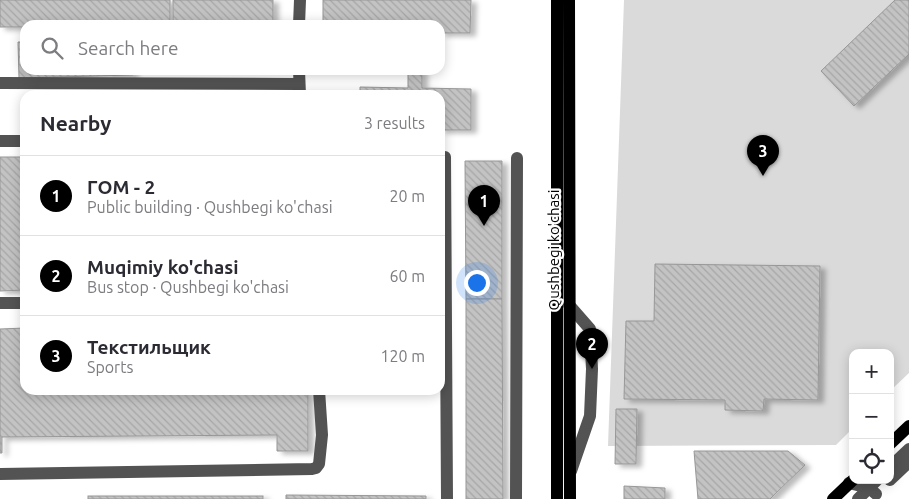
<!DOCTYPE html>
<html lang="en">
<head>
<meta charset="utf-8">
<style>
	:root { --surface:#fff; --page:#f2f2f3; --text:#2b2b33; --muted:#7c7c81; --line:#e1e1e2; --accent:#000 }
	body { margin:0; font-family:Ubuntu,sans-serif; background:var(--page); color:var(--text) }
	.controls { position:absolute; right:15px; bottom:15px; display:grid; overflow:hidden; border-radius:10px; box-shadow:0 2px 12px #0003 }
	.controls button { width:45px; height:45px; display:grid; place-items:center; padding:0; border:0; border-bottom:1px solid var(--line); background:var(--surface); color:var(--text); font:25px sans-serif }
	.you { position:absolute; left:476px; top:282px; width:18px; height:18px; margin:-12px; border:4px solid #fff; border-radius:50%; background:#1a73e8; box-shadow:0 0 0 8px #1a73e833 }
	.badge { display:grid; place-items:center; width:32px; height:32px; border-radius:50%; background:var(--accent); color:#fff; font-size:16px; font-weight:700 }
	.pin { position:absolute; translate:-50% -41px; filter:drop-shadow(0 1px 2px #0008) }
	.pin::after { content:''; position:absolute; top:26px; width:18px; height:15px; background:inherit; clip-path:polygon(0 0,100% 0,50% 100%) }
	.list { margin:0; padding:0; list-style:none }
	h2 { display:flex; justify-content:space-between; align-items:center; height:65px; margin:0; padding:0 20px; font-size:21px }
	h2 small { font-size:16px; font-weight:400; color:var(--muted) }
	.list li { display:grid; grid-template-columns:32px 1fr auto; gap:15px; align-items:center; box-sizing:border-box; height:80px; padding:0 20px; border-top:1px solid var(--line) }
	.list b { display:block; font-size:19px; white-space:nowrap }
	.list p { margin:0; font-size:16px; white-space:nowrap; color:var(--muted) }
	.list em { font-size:16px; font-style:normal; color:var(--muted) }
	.icon { flex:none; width:28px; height:28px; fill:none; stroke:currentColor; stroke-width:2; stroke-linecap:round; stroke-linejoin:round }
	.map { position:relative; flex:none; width:909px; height:499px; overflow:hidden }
	.search { position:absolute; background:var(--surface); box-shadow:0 2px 12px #0003; left:20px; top:20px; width:425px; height:55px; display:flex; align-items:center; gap:12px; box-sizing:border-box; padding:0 18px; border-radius:15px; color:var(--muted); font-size:19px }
	.panel { position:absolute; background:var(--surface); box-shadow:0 2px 12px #0003; left:20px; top:90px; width:425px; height:305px; border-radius:15px }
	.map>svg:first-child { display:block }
</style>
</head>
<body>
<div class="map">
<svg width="909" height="499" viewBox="0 0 909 499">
	<defs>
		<pattern id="building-back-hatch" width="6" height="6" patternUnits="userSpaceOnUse" patternTransform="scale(1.25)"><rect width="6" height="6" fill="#c3c3c3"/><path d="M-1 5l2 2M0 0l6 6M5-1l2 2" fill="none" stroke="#a6a6a6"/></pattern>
		<filter id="shadow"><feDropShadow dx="5.5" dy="3" stdDeviation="2.5" flood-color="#0004"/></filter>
	</defs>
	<rect width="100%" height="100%" fill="#fff"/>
	<!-- pitch -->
	<path fill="#dadada" d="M 624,0 L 909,0 L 909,373 L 890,391 L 890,353 L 853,353 L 853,428 L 836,445 L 608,446 Z"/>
	<!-- building -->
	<g fill="url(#building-back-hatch)" stroke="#979797" filter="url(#shadow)">
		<path d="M 0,0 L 170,0 L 170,25 L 25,25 L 25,27 L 0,27 Z"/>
		<rect x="173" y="0" width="100" height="25"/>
		<path d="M 323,0 L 471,0 L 470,33 L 440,33 L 440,25 L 323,25 Z"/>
		<path d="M 895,0 L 909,0 L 909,54 L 854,106 L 821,71 Z"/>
		<path d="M 18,42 L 25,42 L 25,70 L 133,70 L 133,75 L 19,78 Z"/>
		<path d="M 408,70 L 422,70 L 422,88 L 471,89 L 471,130 L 440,130 L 440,95 L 360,95 L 360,87 L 408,88 Z"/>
		<path d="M 0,157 L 25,157 L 25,290 L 0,291 Z"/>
		<path d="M 465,161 L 502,161 L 502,299 L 466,299 Z"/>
		<path d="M 655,264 L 820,266 L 818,400 L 764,399 L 763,411 L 725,410 L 725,400 L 624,399 L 626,321 L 654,321 Z"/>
		<path d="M 466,299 L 502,299 L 503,499 L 466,499 Z"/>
		<path d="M 25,328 L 25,390 L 308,390 L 308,451 L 277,451 L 277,435 L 2,437 L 2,453 L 0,453 L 0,329 Z"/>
		<path d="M 616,409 L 637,409 L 636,464 L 615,464 Z"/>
		<path d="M 694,451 L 788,451 L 805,465 L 770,499 L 698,499 Z"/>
		<path d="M 624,486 L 665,488 L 665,499 L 624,499 Z"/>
		<path d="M 286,495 L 426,496 L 426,499 L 286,499 Z"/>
		<rect x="88" y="496" width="175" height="3"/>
	</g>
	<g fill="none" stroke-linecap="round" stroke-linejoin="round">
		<!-- minor -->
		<g stroke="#535353" stroke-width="12">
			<path d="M 299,25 L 300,0"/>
			<path d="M 299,70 L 300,95"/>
			<path d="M 0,83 L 299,84"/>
			<path d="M 0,141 L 25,141"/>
			<path d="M 445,157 L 447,499"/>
			<path d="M 0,303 L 25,303"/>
			<path d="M 569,305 L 590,329 L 592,369 L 590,416 L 571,471"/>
			<path d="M 890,467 L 909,449"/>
			<path d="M 0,474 L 312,469 L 316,468 L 319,464 L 322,435 L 319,390"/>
			<path d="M 890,480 L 909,462"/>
			<path d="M 849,483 L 869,488 L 876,494"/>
			<path d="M 516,499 L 517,158"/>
			<path d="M 858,499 L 877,480"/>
		</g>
		<!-- major -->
		<g stroke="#000" stroke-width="12">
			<path d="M 557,0 L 557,499"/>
			<path d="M 569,0 L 570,499"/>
			<path d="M 890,444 L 909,426"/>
			<path d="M 833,499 L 853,480"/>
		</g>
	</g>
	<g text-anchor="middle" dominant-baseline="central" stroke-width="4.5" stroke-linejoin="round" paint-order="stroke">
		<!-- street labels -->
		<g font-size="15" fill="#000" stroke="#fff">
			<text transform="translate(553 250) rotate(-90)">Qushbegi ko'chasi</text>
		</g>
	</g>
</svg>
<div class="controls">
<button>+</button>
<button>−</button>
<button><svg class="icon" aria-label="locate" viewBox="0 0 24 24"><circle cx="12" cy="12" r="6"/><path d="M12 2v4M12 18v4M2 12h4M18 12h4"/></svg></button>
</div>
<div class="you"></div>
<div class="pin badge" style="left:484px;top:226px">1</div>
<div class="pin badge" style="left:592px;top:369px">2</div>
<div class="pin badge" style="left:763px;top:176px">3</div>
<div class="search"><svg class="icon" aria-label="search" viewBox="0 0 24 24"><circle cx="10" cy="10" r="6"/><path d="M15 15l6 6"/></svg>Search here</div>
<section class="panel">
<h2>Nearby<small>3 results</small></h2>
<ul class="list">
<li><span class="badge">1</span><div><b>ГОМ - 2</b><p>Public building · Qushbegi ko'chasi</p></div><em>20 m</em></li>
<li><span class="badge">2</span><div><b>Muqimiy ko'chasi</b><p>Bus stop · Qushbegi ko'chasi</p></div><em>60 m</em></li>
<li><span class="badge">3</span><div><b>Текстильщик</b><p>Sports</p></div><em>120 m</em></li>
</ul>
</section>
</div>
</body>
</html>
